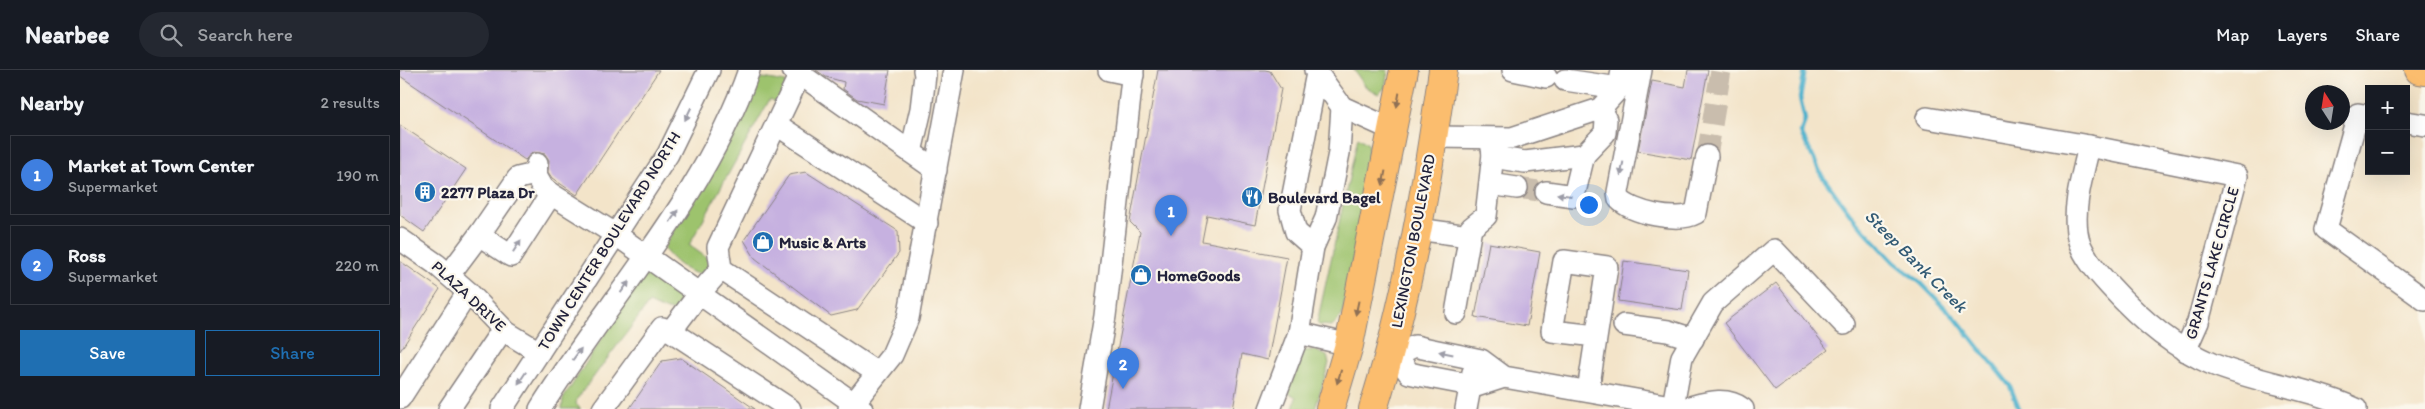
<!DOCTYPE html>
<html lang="en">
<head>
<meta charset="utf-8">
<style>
	:root { --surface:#171b24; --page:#242831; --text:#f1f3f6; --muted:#9ea1a6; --line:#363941; --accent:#1f6fb2 }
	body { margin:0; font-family:Itim,sans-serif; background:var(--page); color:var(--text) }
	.controls { position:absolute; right:15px; top:15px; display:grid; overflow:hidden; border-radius:0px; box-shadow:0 5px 20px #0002 }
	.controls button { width:45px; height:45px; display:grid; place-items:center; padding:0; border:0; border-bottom:1px solid var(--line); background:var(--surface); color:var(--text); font:25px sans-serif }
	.compass { position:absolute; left:1905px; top:15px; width:45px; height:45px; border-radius:50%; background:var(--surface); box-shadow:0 5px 20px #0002; rotate:348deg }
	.you { position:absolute; left:1188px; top:134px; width:18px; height:18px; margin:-12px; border:4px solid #fff; border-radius:50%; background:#1a73e8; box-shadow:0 0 0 8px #1a73e833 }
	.badge { display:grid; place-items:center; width:32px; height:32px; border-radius:50%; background:var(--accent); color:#fff; font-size:16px; font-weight:700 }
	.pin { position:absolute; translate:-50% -41px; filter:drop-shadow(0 1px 2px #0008) }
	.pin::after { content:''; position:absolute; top:26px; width:18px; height:15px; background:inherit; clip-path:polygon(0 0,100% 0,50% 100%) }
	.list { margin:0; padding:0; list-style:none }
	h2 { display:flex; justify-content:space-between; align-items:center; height:65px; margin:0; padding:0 20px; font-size:21px }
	h2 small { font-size:16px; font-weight:400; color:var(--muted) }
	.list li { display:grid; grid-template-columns:32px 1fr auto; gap:15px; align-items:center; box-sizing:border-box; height:80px; margin:0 10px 10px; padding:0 10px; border:1px solid var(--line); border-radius:0px }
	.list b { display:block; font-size:19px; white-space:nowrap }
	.list p { margin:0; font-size:16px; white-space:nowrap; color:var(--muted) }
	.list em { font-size:16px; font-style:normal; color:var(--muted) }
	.actions { display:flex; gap:10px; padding:15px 20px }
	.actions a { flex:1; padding:11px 0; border:1px solid var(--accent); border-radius:0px; text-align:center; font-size:18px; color:var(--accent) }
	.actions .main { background:var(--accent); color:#fff }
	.icon { flex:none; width:28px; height:28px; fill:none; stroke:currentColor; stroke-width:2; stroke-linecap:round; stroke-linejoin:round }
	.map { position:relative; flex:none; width:2025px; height:339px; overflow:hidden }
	header { display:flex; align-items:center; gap:30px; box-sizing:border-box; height:70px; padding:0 25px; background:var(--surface); border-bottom:1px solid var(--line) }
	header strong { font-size:24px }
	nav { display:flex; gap:28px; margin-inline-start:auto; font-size:18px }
	.search { width:350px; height:45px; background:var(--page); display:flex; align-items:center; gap:12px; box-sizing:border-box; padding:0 18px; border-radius:28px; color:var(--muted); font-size:19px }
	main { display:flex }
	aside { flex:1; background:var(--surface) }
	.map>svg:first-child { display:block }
</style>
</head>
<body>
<header>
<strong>Nearbee</strong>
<div class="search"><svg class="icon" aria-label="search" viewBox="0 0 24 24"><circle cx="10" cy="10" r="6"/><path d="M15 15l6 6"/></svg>Search here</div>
<nav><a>Map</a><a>Layers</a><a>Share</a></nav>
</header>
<main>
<aside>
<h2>Nearby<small>2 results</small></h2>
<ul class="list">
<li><span class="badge" style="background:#3f7fe0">1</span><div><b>Market at Town Center</b><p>Supermarket</p></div><em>190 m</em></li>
<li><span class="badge" style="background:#3f7fe0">2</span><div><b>Ross</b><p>Supermarket</p></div><em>220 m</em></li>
</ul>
<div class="actions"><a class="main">Save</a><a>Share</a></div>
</aside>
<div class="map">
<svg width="2025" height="339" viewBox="0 0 2025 339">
	<rect width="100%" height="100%" fill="#fbf7ec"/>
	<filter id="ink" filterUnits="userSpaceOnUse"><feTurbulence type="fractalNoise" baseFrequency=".02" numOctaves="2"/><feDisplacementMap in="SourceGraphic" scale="10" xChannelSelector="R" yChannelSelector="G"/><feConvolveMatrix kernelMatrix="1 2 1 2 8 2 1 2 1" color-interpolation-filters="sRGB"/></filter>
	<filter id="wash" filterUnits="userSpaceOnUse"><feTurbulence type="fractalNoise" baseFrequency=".0096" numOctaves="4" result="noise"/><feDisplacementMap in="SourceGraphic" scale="20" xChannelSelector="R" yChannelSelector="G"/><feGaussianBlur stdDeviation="1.12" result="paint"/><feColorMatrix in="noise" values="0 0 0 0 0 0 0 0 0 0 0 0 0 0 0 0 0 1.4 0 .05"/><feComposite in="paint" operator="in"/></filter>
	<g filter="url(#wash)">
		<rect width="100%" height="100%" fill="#f3e4c9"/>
		<!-- green -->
		<g fill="#9dc36d" stroke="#607254">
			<path d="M 954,0 L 988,0 L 985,18 L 978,24 L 965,16 Z"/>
			<path d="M 363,8 L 386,12 L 385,37 L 370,29 L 289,175 L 307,188 L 311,195 L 304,204 C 290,206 270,189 264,178 L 354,11 Z"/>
			<path d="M 958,67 L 968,74 L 967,108 L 962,140 L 942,246 L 932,256 L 919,255 L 917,253 Z"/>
			<path d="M 248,196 L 292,224 L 276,242 L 260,238 L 249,233 L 177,329 L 176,334 L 181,339 L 162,339 L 163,329 Z"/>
			<path d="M 914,280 L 927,286 L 929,293 L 915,339 L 893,339 L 896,327 L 887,322 L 901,281 Z"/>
		</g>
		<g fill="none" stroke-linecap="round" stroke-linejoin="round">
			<!-- stream -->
			<path stroke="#4db1cc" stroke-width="4.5" d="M 1405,0 L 1400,28 L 1405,50 L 1401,63 L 1422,106 L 1454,149 L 1494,192 L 1521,213 L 1557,250 L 1610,316 L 1619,339"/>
		</g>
		<g id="blocks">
			<!-- building -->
			<g fill="#c6b1e0">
				<path d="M 0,0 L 259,0 L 177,125 L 152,108 L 148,102 L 149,90 L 145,84 L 133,82 L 125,90 L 0,6 Z"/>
				<path d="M 416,0 L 490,0 L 484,34 L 457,29 L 443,19 L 444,12 L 426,7 Z"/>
				<path d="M 758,0 L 865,0 L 870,1 L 881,19 L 855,155 L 807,145 L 802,171 L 887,187 L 868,290 L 842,284 L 833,339 L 706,339 L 740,162 L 730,152 Z"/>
				<path d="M 1288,0 L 1308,0 L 1291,90 L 1238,81 L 1252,11 L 1285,17 Z"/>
				<path d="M 0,55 L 66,99 L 24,162 L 0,145 Z"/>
				<path d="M 406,102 L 498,161 L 499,183 L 457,240 L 431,246 L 355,188 L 344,170 L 389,105 Z"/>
				<path d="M 1089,173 L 1140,182 L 1127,256 L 1075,247 Z"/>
				<path d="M 0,191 L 40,219 L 0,281 Z"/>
				<path d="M 1224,191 L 1288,200 L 1282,240 L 1218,231 Z"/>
				<path d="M 1376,213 L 1428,280 L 1375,320 L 1324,253 Z"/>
				<path d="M 281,288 L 355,339 L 229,339 L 262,291 Z"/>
			</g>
		</g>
	</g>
	<g filter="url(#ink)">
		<use href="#blocks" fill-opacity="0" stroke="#8a8382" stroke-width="1"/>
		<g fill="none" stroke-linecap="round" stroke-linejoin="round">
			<!-- minor-tunnel -->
			<g stroke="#c9bdad" stroke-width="21" stroke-dasharray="21 11" stroke-linecap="butt">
				<path d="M 1307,86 L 1321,0"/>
				<path d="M 1117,118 L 1146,122"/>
			</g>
			<!-- minor casing -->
			<g stroke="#8a8382" stroke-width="24">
				<g id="minor">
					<path d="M 393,0 L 400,4 L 318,177 L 321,199 L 477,303"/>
					<path d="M 402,0 L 400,4 L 536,100"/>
					<path d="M 709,0 L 733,5"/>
					<path d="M 915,0 L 942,37 L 993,60"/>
					<path d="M 1113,0 L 1146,7"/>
					<path d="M 1241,0 L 1218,122 L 1219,129 C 1232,143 1278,153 1296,143 L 1307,86"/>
					<path d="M 1165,10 L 1219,18"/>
					<path d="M 942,37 L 939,83 L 926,148 L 913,177 L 899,263 L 949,275"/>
					<path d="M 1969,46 L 1958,44 L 1926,159 L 2025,230"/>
					<path d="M 1527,48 L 1689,76 L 1837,106 L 1798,252 L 1785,281"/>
					<path d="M 2006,52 L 2025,55"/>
					<path d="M 377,55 L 527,153"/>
					<path d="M 1034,67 L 1112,68 L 1200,39 L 1219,18 L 1222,0"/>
					<path d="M 1091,72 L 1093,84 L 1105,89 L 1125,92 L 1184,85 L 1205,63 L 1206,50 L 1200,39"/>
					<path d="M 1689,76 C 1683,104 1673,134 1677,162 C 1679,182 1697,202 1710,216 C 1739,248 1772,277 1812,294 C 1859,313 1910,318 1956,339"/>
					<path d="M 511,82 L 521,39 L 525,5 L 524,0"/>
					<path d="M 137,94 L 135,104 L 143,118 L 151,124 L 215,164 L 462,339"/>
					<path d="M 135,104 L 118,108 L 79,165 L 111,186 L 151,124"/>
					<path d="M 1090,114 L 1117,118"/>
					<path d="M 1146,122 L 1174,126 L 1184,85"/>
					<path d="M 1017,159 L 1069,166"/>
					<path d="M 0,169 L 36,194 L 68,222 L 106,262 L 139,282"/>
					<path d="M 913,177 L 896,162 L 890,140 L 917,3"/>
					<path d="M 49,205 L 79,165"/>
					<path d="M 1056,243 L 1071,158 L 1086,146 L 1093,84"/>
					<path d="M 1224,255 L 1268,261 L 1293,269"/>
					<path d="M 271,261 L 299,224 L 321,199"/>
					<path d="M 990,284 L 996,285 L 1015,276 L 1023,278 L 1081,290 L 1104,307 L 1288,339"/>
					<path d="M 996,285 L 1009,303 L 1018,305 L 1076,316 L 1104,307"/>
					<path d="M 1188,321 L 1207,197 L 1164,191 L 1152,261 L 1196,266"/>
					<path d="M 0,328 L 68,222"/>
					<path d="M 1273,336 L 1282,287 L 1313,233 L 1374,180 L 1444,254"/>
					<path d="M 1286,338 C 1306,333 1326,326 1343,339"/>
					<path d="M 49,339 L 103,259"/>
					<path d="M 102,339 L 268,84 L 309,0"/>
					<path d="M 140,339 C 210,227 305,127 349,0"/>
					<path d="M 203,339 L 262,258 L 271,261 L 390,339"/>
					<path d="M 449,339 L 492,285 L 508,248 L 554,0"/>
					<path d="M 689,339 L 705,246 L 733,0"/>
					<path d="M 870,339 L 899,263"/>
					<path d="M 1066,339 L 1073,302"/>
				</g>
			</g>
			<!-- major casing -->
			<g stroke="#8a8382" stroke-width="30">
				<g id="major">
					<path d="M 2019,0 L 2025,1"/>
					<path d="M 930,339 L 949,275 L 1004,0"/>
					<path d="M 973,339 C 1008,229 1027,114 1043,0"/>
				</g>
			</g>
			<!-- minor -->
			<use href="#minor" stroke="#fff" stroke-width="21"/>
			<!-- major -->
			<use href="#major" stroke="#fbbd6e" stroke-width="28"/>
		</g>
		<!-- one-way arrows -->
		<defs><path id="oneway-solid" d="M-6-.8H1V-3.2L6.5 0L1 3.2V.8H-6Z" transform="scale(1.25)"/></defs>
		<g fill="#8e7054">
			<use href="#oneway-solid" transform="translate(998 30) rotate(100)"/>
			<use href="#oneway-solid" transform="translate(984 108) rotate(101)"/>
			<use href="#oneway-solid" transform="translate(957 238) rotate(102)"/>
			<use href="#oneway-solid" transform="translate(939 307) rotate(107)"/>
		</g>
		<g fill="#9c9ca7">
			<use href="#oneway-solid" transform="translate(288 44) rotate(116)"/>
			<use href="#oneway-solid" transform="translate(1222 99) rotate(100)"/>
			<use href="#oneway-solid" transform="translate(1164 125) rotate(-172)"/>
			<use href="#oneway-solid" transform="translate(274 146) rotate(-57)"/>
			<use href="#oneway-solid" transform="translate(117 176) rotate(-57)"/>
			<use href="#oneway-solid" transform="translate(225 217) rotate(-54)"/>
			<use href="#oneway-solid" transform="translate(1046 283) rotate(-168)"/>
			<use href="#oneway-solid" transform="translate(177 284) rotate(-54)"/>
			<use href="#oneway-solid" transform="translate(122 308) rotate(123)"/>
		</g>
	</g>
	<!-- icons -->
	<defs>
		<g id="building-disc" transform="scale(1.125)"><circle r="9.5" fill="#1f6fb2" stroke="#fbf7ec"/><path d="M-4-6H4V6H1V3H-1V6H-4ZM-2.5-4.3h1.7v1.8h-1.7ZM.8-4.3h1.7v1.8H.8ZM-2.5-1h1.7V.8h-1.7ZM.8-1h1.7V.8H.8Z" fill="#fff"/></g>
		<g id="restaurant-disc" transform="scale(1.125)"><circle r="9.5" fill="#1f6fb2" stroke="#fbf7ec"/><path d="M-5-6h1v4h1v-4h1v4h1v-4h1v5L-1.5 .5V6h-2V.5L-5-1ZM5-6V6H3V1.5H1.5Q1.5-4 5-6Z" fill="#fff"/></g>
		<g id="shop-disc" transform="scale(1.125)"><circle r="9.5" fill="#1f6fb2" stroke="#fbf7ec"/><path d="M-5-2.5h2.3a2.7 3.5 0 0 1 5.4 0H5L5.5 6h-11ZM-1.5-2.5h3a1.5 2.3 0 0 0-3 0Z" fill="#fff"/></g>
	</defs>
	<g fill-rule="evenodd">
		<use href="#building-disc" x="25" y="122"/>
		<use href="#restaurant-disc" x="852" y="127"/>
		<use href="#shop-disc" x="363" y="172"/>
		<use href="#shop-disc" x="741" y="205"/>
	</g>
	<g text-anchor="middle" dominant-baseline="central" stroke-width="4.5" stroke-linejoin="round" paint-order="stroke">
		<!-- poi labels -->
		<g font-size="16" font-weight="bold" fill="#22223b" stroke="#fbf7ec" text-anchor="start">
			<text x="41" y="122">2277 Plaza Dr</text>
			<text x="868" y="127">Boulevard Bagel</text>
			<text x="379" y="172">Music &amp; Arts</text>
			<text x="757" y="205">HomeGoods</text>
		</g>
		<!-- street labels -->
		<g font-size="16" fill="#22223b" stroke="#fbf7ec">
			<text transform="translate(209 171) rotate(-58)">TOWN CENTER BOULEVARD NORTH</text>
			<text transform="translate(1013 171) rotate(-79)">LEXINGTON BOULEVARD</text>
			<text transform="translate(1812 193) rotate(-74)">GRANTS LAKE CIRCLE</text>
			<text transform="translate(69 226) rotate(43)">PLAZA DRIVE</text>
		</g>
		<!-- water labels -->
		<g font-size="18" font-style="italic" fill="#335b75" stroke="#fbf7ec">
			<text transform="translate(1516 191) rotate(45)">Steep Bank Creek</text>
		</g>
	</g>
</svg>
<div class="controls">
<button>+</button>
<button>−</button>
</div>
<svg class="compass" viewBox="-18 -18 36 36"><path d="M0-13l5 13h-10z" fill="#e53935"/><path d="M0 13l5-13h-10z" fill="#9ea1a6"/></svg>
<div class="you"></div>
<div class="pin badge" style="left:771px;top:166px;background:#3f7fe0">1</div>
<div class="pin badge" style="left:723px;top:319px;background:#3f7fe0">2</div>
</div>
</main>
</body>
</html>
